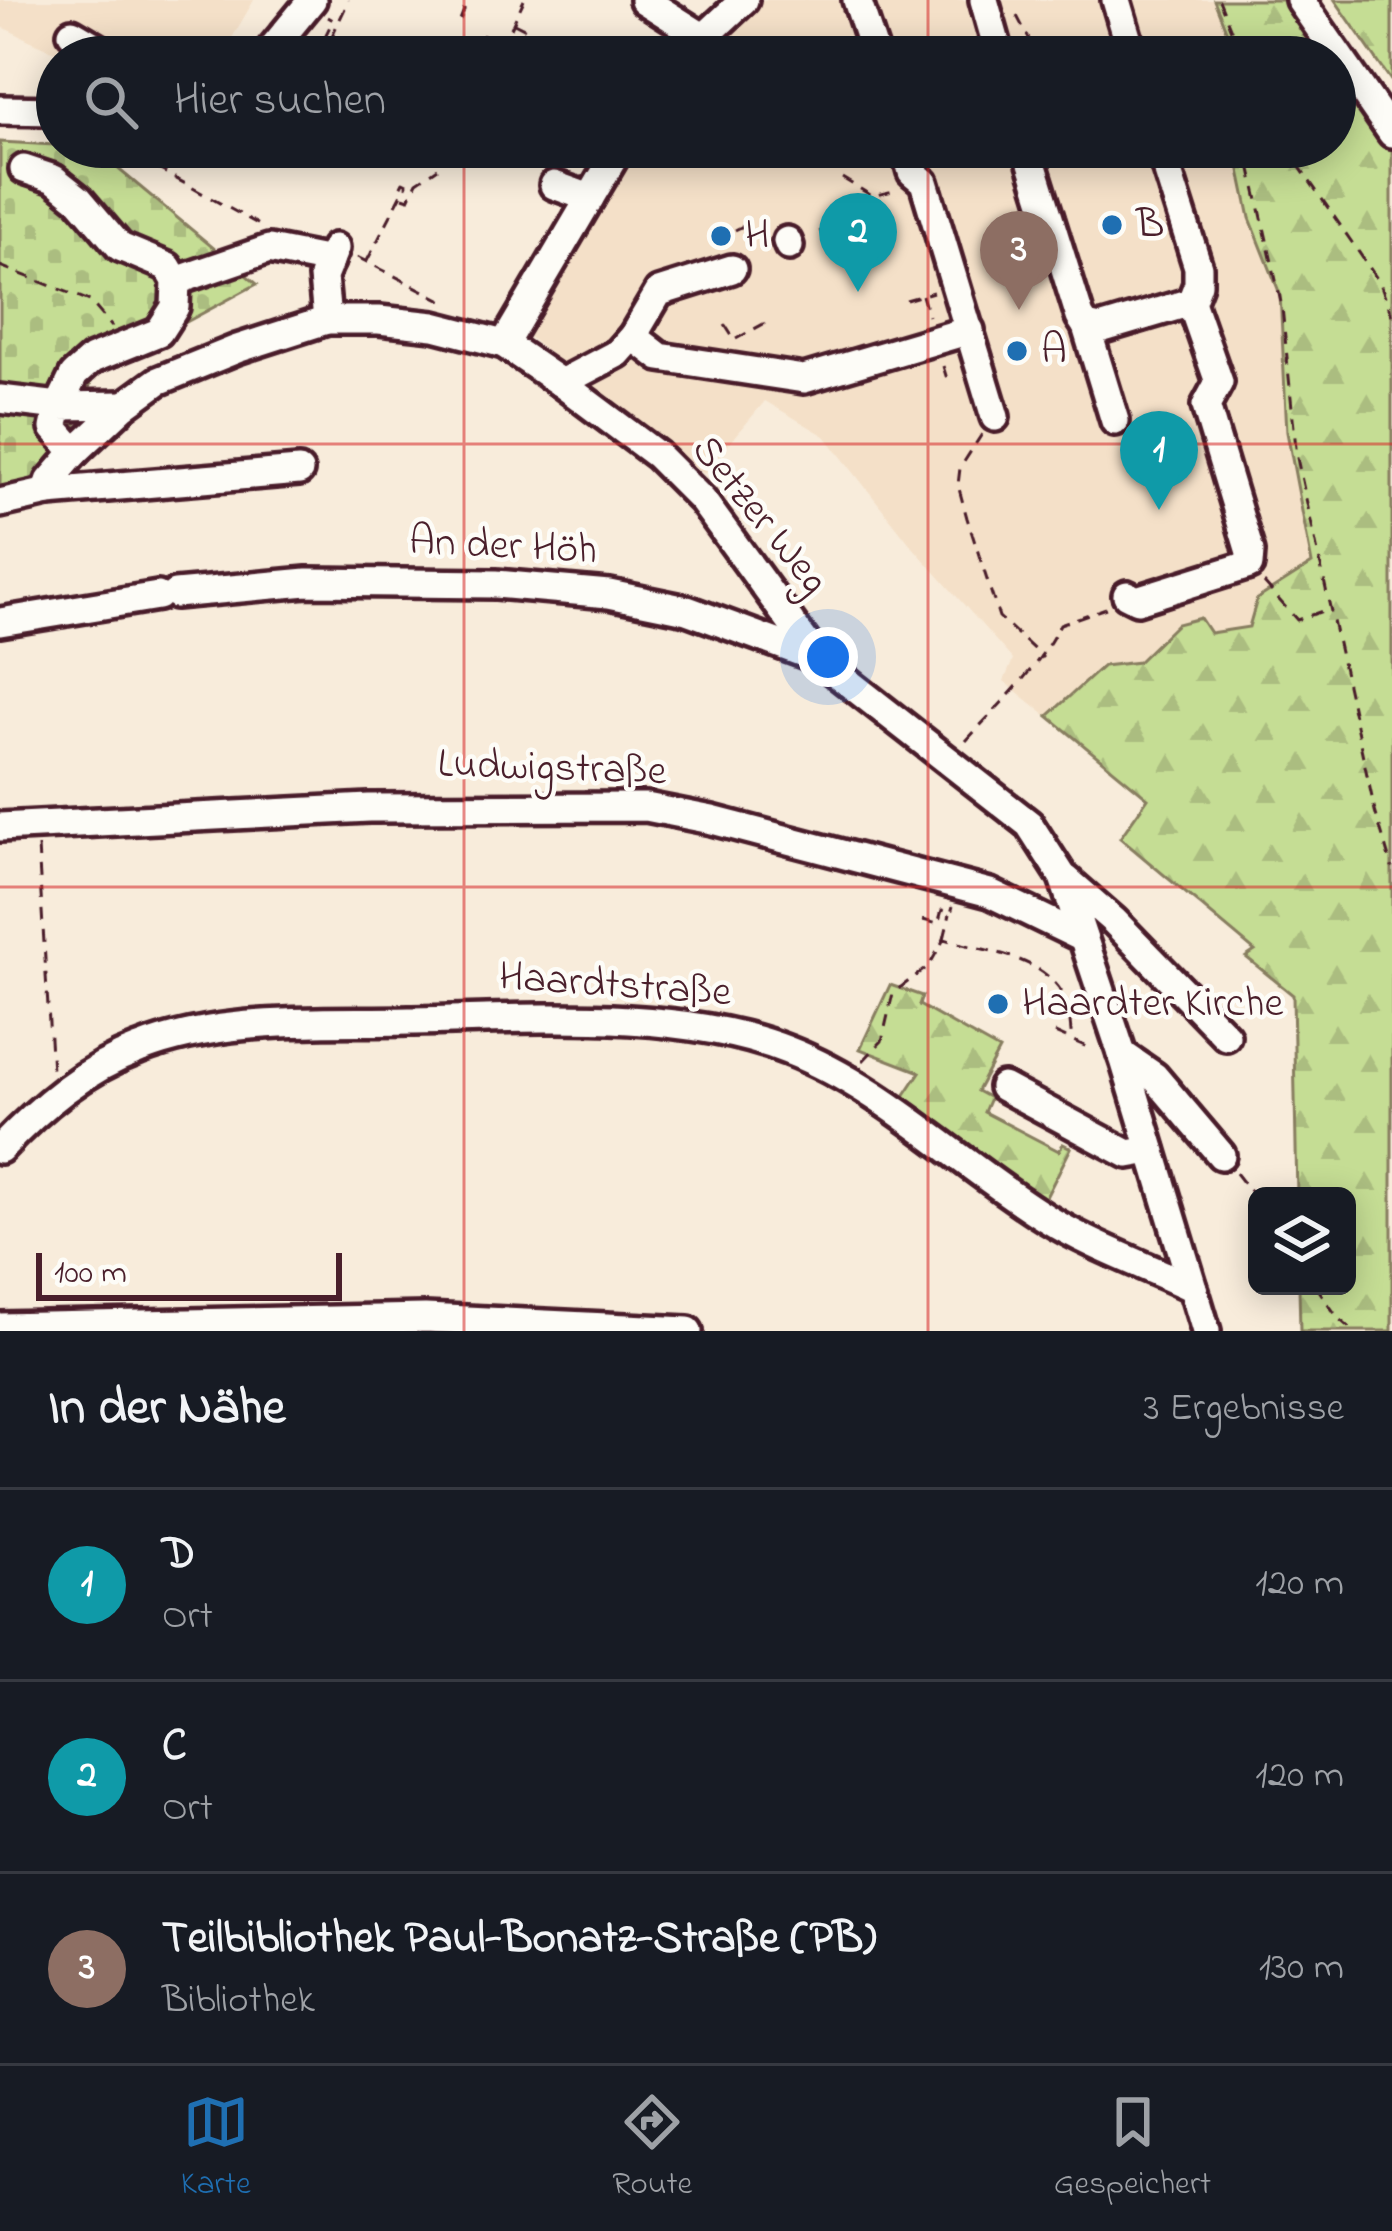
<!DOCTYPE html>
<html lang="de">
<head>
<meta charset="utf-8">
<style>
	:root { --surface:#171b24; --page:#242831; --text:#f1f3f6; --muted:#9ea1a6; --line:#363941; --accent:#1f6fb2 }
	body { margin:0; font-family:"Indie Flower",sans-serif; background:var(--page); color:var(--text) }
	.controls { position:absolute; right:36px; bottom:36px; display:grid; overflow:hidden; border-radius:18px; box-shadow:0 6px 30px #0003 }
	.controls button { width:108px; height:108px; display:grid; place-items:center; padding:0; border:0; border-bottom:3px solid var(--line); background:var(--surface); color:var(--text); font:60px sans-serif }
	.scale { position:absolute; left:36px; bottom:30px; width:306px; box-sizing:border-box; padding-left:12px; border:6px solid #4a1f2b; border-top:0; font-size:33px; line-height:42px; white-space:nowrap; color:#4a1f2b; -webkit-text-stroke:9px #fdfcf7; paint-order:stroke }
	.you { position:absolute; left:828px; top:657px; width:42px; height:42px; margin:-30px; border:9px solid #fff; border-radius:50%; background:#1a73e8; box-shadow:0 0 0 18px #1a73e833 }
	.badge { display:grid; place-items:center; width:78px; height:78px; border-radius:50%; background:var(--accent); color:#fff; font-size:39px; font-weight:700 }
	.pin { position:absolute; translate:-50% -99px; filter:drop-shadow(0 3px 6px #0008) }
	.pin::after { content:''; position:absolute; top:63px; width:42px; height:36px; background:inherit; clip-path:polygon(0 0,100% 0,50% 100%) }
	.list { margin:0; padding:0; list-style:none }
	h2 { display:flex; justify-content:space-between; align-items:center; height:156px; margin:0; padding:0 48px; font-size:51px }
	h2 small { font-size:39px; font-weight:400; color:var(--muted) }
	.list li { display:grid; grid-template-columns:78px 1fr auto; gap:36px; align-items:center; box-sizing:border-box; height:192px; padding:0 48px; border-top:3px solid var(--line) }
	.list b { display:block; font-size:45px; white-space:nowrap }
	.list p { margin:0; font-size:39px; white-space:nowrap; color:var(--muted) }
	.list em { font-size:39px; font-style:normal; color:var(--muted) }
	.icon { flex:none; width:66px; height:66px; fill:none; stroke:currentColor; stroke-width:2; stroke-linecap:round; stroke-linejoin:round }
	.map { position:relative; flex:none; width:1392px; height:1331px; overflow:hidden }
	.search { position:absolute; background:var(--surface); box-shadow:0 6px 30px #0003; left:36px; right:36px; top:36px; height:132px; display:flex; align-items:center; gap:30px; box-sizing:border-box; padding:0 42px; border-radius:66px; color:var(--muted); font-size:45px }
	.sheet { height:732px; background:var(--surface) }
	nav { display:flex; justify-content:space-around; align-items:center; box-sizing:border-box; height:168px; border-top:3px solid var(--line); background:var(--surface); font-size:33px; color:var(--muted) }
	nav a { display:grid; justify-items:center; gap:6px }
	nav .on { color:var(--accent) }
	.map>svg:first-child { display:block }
</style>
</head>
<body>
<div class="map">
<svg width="1392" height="1331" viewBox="0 0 1392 1331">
	<defs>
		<pattern id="forest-firs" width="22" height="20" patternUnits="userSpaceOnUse" patternTransform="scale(3)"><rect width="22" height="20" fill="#c5dd94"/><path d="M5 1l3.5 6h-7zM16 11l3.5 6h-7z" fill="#abbd80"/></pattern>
		<pattern id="cemetery-stones" width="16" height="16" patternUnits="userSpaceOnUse" patternTransform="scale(3)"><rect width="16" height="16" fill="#c5dd94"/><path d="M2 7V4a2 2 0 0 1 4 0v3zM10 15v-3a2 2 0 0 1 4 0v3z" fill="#abbd80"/></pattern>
	</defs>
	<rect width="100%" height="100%" fill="#f8ecdb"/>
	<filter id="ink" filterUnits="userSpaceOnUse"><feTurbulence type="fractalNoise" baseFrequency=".00833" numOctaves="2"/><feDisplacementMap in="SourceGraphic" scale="24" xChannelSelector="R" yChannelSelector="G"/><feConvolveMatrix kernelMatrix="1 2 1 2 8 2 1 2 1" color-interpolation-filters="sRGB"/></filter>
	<g filter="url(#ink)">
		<!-- built -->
		<g fill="#f4e0c8">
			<path d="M 0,0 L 254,0 L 221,57 L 65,57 L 0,26 Z"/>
			<path d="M 753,0 L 1214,0 L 1237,57 L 691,57 Z"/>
			<path d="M 634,147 L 1236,147 L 1250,218 L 1280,294 L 1287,432 L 1312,564 L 1258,599 L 1249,627 L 1209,633 L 1177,624 L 1138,662 L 1103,666 L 1047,716 L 1004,681 L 1013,660 L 911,545 L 825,436 L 765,401 L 704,474 L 529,337 Z"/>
		</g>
		<!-- forest -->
		<g fill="url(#forest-firs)" stroke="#887e60" stroke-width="3">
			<path d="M 1214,0 L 1288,0 L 1330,57 L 1237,57 Z"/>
			<path d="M 1335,0 L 1392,0 L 1392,82 Z"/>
			<path d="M 1335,64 L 1392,148 L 1392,1331 L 1300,1331 L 1299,1286 L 1347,1286 L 1347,1196 L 1297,1196 L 1293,995 L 1246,957 L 1255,951 L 1120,838 L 1148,798 L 1048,716 L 1103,666 L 1138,662 L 1177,624 L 1200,618 L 1210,633 L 1249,627 L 1257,599 L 1312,564 L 1287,432 L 1280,294 L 1250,218 L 1236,151 L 1236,147 L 1335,147 Z"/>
			<path d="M 890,985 L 922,996 L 919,1005 L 999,1050 L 977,1091 L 990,1098 L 984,1112 L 1059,1151 L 1063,1144 L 1071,1148 L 1045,1199 L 902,1099 L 920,1072 L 860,1049 Z"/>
		</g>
		<!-- cemetery -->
		<path fill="url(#cemetery-stones)" stroke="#887e60" stroke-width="3" d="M 0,142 L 92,147 L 257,284 L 95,371 L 65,456 L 11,493 L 0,495 Z"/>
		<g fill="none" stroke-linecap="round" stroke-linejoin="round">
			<!-- minor casing -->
			<g stroke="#4a1f2b" stroke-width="36">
				<g id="minor">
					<path d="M 644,0 L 701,36"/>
					<path d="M 857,0 L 876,57"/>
					<path d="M 984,0 L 1000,57"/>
					<path d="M 1116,0 L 1133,57"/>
					<path d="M 1300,0 L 1392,133"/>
					<path d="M 72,33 L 113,57"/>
					<path d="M 265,57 L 312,0"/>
					<path d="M 683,57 L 744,0"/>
					<path d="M 0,110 L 57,111"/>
					<path d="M 905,147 L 912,172 L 924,182 L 995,417"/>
					<path d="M 1027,147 L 1080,317 L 1086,326 L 1100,329 L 1191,302 L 1198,284 L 1198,267 L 1160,147"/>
					<path d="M 554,185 L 590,198"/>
					<path d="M 787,241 L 789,246"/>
					<path d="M 176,281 L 269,249 L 330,261"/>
					<path d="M 327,320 L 323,277 L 335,248"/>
					<path d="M 1086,326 L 1115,421"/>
					<path d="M 633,336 L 659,292 L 732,269"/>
					<path d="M 504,344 L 620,147"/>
					<path d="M 561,383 L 618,353 L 633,336 L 660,357 L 804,379 L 970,330"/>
					<path d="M 0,399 L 59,406 L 74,375 L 92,359 L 159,332 L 175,307 L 176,281 L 168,267 L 120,247 L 79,199 L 54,179 L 24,169"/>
					<path d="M 75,452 L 54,428 L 59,406 L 125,405"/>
					<path d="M 48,492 L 299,471"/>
					<path d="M 0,503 L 48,492 L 50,481 L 75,452 L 125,405 L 158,381 L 237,349 L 327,320 L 379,320 L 434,326 L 504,344 L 561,383 L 657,455 L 702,500 L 817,658 L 1029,824 L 1063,877 L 1125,1063 L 1206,1331"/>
					<path d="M 175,594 L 307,582 L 496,584 L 609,594 L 687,610 L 817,658"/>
					<path d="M 1127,595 L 1137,600 L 1249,565 L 1250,552 L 1206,406 L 1219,382 L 1191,302"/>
					<path d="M 0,622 L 158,596"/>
					<path d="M 0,827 L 369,808 L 646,807 L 712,820 L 990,893 L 1083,938"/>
					<path d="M 1066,879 L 1114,921 L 1226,1036"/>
					<path d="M 1122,1054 L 1154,1076 L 1221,1155"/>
					<path d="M 1003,1087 L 1128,1154 L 1151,1150"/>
					<path d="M 0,1149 C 40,1107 84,1069 139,1049 C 223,1016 320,1023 409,1021 C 525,1019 678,1007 787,1050 C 883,1087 959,1164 1046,1218 C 1091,1246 1145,1265 1193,1288"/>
					<path d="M 0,1327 L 425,1318 L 688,1331"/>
				</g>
			</g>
			<!-- path -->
			<g stroke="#4a1f2b" stroke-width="3" stroke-dasharray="12 9" stroke-linecap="butt">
				<path d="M 1219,0 L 1242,57"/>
				<path d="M 1017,16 L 1029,39"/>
				<path d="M 460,20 L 468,0"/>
				<path d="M 514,23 L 581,57"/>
				<path d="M 482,35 L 503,45 L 524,0"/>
				<path d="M 226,57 L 244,44"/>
				<path d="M 315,57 L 333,20 L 328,17"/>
				<path d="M 322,57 L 349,0"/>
				<path d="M 119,147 L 263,227"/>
				<path d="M 789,147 L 793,150"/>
				<path d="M 1246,147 L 1282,307 L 1297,458 L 1375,811 L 1392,868"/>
				<path d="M 1286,147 L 1380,283 L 1392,315"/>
				<path d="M 933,153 L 952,147"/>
				<path d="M 842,178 L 872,196 L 893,191"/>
				<path d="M 403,197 L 409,199 L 417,182 L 438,168"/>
				<path d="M 735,230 L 749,223"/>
				<path d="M 820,230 L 822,235"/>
				<path d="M 357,257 L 450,304"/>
				<path d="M 367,261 L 407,184 L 403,182 L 398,192"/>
				<path d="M 0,266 L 90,301 L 112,327"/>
				<path d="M 922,295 L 928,316"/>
				<path d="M 906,300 L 933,292"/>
				<path d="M 725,325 L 736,342"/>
				<path d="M 736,339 L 767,322"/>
				<path d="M 943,366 L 947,379"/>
				<path d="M 982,434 L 960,468 L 958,485 L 967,518 L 999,617 L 1043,658"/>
				<path d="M 1264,583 L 1297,620 L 1331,608"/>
				<path d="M 966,741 C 1001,702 1036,672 1060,624 L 1106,608"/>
				<path d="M 38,847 L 52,1071"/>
				<path d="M 923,920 L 938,924 L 942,910 L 951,913 L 953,906"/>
				<path d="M 944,939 L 950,914"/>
				<path d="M 1055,1033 L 1092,1049"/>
				<path d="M 863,1061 L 882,1041 L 893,993 L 929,966 L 944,939 C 983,951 1040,955 1063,994 C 1070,1006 1070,1027 1072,1040"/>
				<path d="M 1236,1173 L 1257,1200"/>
				<path d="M 1316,1286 L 1338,1318 L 1353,1331"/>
			</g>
			<!-- minor -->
			<use href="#minor" stroke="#fdfcf7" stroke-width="27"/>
		</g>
	</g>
	<!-- grid -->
	<path fill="none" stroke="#d62828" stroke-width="3" stroke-opacity="0.55" d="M 464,0 L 464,57M 928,0 L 928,57M 464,147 L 464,1331M 928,147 L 928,1331M 0,444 L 1392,444M 0,887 L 1392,887"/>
	<!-- markers -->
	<g fill="#1f6fb2" stroke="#fdfcf7" stroke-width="4.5">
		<circle cx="1112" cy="225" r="12"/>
		<circle cx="721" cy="236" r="12"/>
		<circle cx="1017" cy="351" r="12"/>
		<circle cx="998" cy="1004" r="12"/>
	</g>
	<g text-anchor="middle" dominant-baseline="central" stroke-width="9" stroke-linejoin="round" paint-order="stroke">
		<!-- poi labels -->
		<g font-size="42" fill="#4a1f2b" stroke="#fdfcf7" text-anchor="start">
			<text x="1136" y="225">B</text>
			<text x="745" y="236">H</text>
			<text x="1041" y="351">A</text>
			<text x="1022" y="1004">Haardter Kirche</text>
		</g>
		<!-- street labels -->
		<g font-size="42" fill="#4a1f2b" stroke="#fdfcf7">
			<text transform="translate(759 516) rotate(51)">Setzer Weg</text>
			<text transform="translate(503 547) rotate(3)">An der Höh</text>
			<text transform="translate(552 769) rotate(2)">Ludwigstraße</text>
			<text transform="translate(615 986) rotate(4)">Haardtstraße</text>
		</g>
	</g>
</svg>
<div class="controls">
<button><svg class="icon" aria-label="layers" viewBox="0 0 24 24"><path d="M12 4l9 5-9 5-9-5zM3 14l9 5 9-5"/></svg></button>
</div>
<div class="scale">100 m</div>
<div class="you"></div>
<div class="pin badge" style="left:1159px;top:510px;background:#0f9aa8">1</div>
<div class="pin badge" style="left:858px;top:292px;background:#0f9aa8">2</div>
<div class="pin badge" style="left:1019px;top:310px;background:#8d6e63">3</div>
<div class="search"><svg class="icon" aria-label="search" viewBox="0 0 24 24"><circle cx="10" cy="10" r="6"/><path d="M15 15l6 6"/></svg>Hier suchen</div>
</div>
<section class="sheet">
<h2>In der Nähe<small>3 Ergebnisse</small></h2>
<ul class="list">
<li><span class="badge" style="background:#0f9aa8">1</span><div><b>D</b><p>Ort</p></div><em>120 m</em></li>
<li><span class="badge" style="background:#0f9aa8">2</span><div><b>C</b><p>Ort</p></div><em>120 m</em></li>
<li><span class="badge" style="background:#8d6e63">3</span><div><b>Teilbibliothek Paul-Bonatz-Straße (PB)</b><p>Bibliothek</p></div><em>130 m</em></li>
</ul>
</section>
<nav>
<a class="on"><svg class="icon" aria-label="map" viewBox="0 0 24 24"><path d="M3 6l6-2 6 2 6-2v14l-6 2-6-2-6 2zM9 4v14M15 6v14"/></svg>Karte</a>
<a><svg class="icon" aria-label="directions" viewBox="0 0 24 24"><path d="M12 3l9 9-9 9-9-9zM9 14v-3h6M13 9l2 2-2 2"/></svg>Route</a>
<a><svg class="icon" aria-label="saved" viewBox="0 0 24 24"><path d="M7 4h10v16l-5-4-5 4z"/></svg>Gespeichert</a>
</nav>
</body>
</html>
